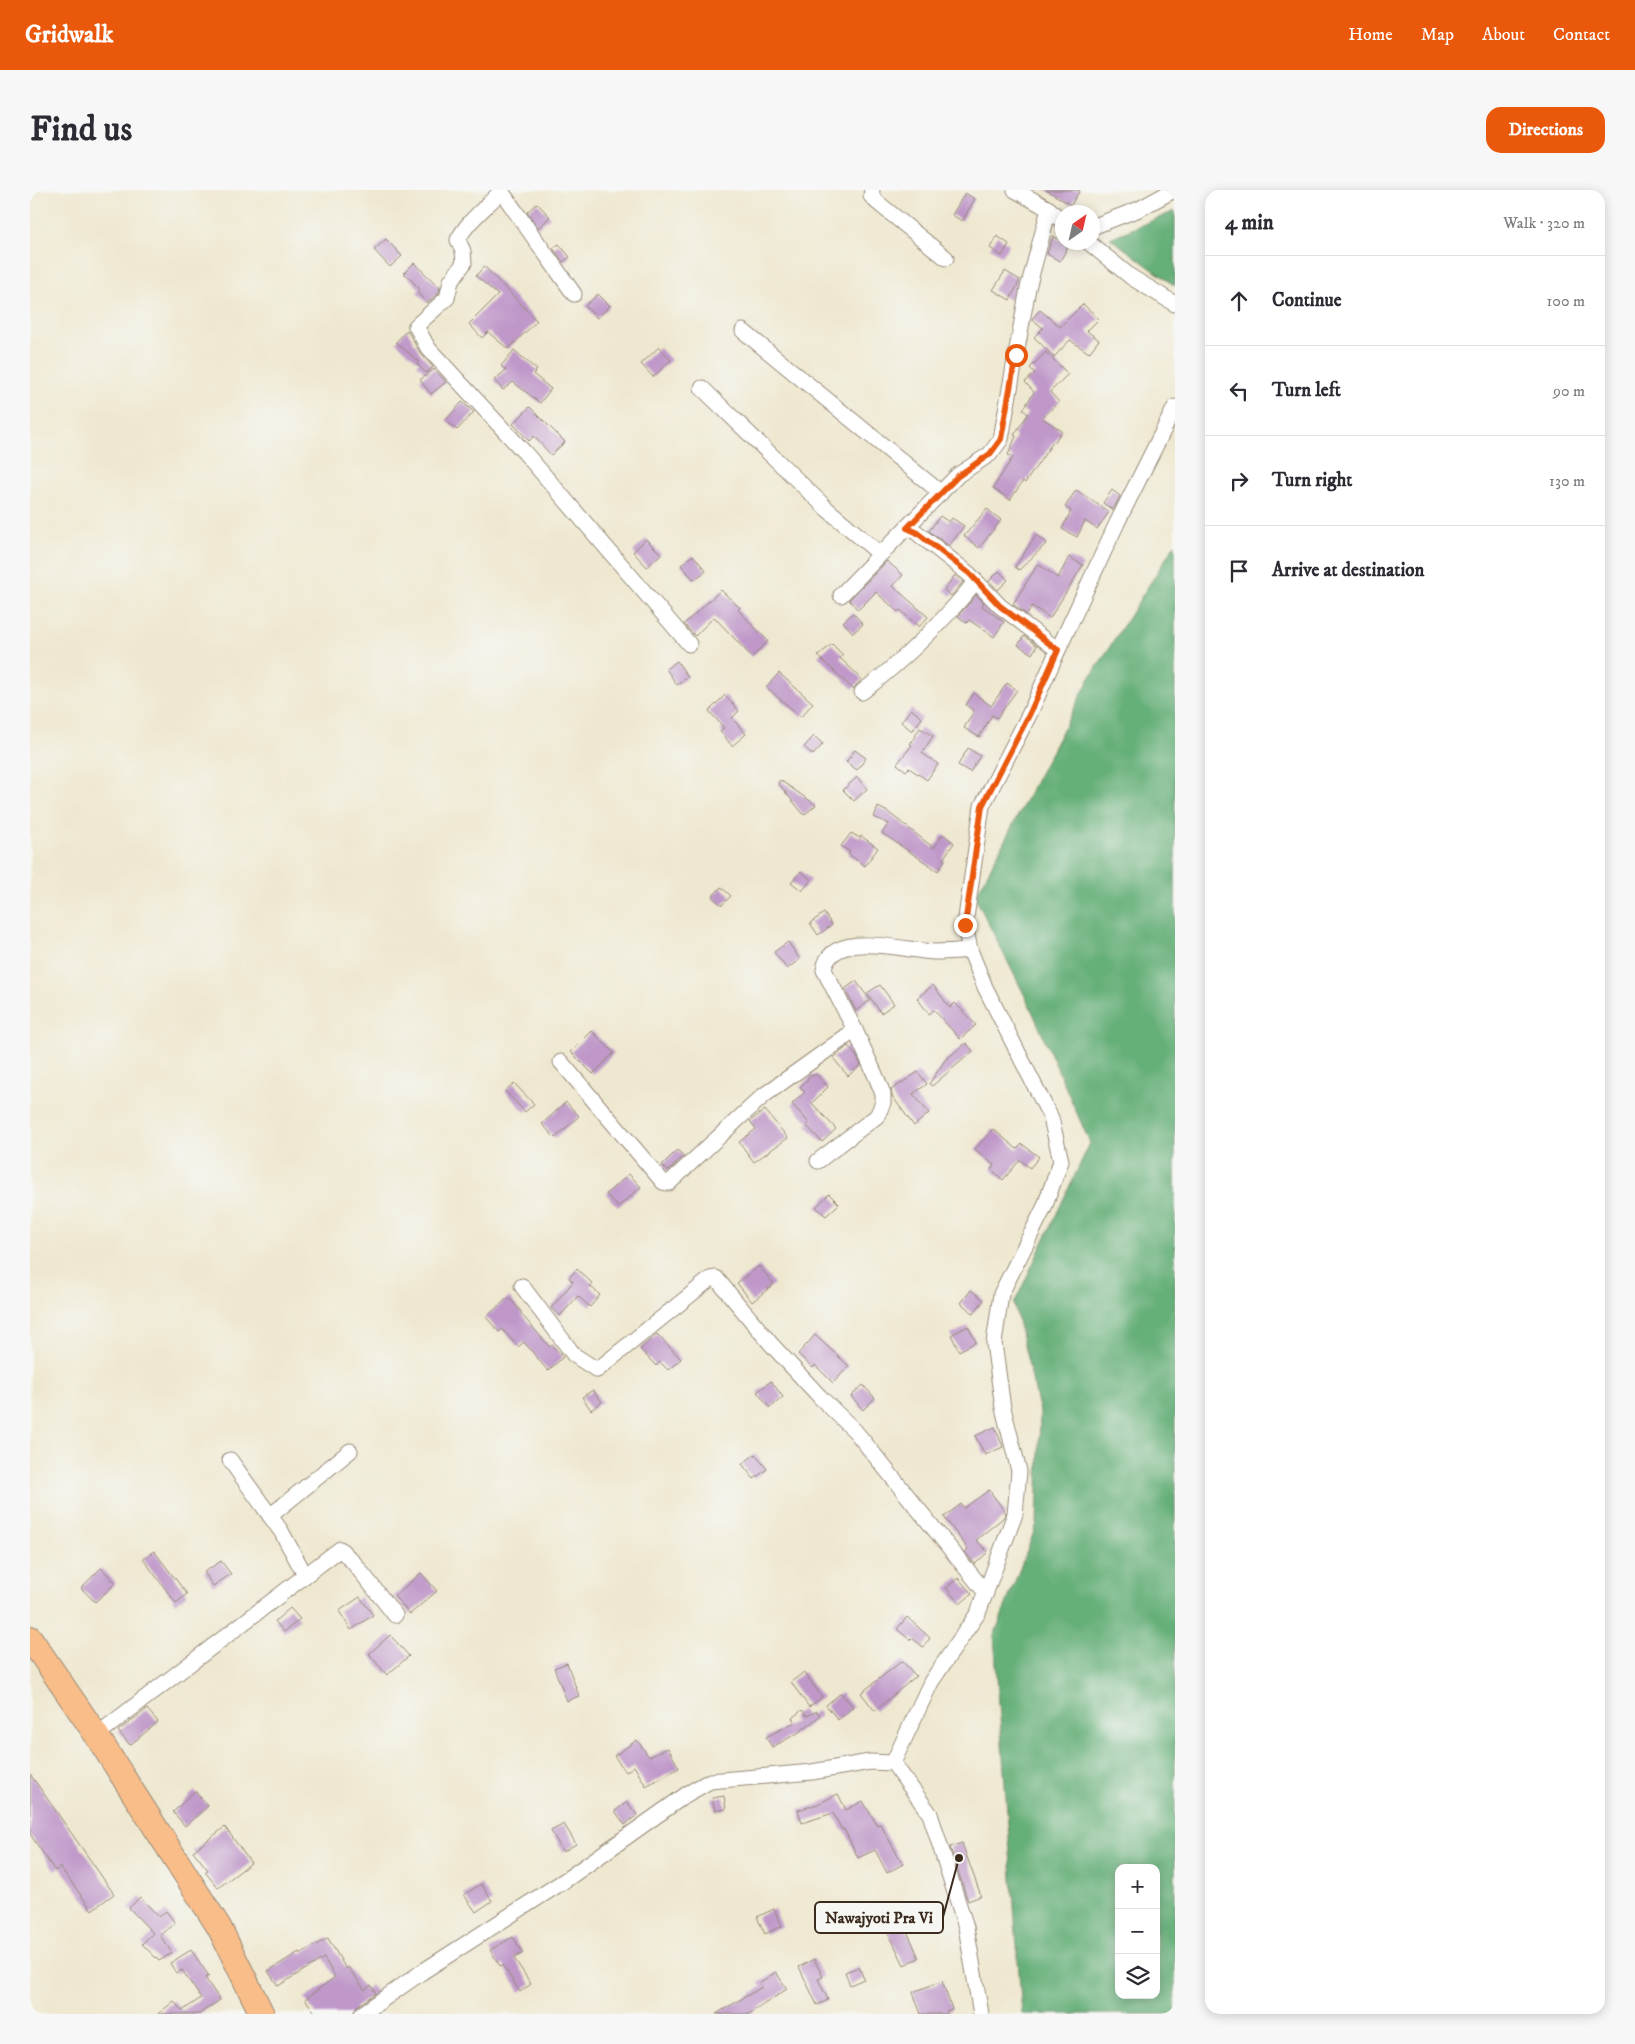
<!DOCTYPE html>
<html lang="en">
<head>
<meta charset="utf-8">
<style>
	:root { --surface:#fff; --page:#f7f7f7; --text:#2b2b33; --muted:#7c7c81; --line:#e1e1e2; --accent:#ea580c }
	body { margin:0; font-family:"IM FELL DW Pica",serif; background:var(--page); color:var(--text) }
	.controls { position:absolute; right:15px; bottom:15px; display:grid; overflow:hidden; border-radius:10px; box-shadow:0 2px 12px #0003 }
	.controls button { width:45px; height:45px; display:grid; place-items:center; padding:0; border:0; border-bottom:1px solid var(--line); background:var(--surface); color:var(--text); font:25px sans-serif }
	.compass { position:absolute; left:1025px; top:15px; width:45px; height:45px; border-radius:50%; background:var(--surface); box-shadow:0 2px 12px #0003; rotate:34deg }
	.stop { position:absolute; width:15px; height:15px; margin:-11px; border:4px solid #ea580c; border-radius:50%; background:#fff }
	.stop.end { background:#ea580c; border-color:#fff; box-shadow:0 1px 5px #0008 }
	.list { margin:0; padding:0; list-style:none }
	h2 { display:flex; justify-content:space-between; align-items:center; height:65px; margin:0; padding:0 20px; font-size:21px }
	h2 small { font-size:16px; font-weight:400; color:var(--muted) }
	.list li { display:grid; grid-template-columns:32px 1fr auto; gap:15px; align-items:center; box-sizing:border-box; height:90px; padding:0 20px; border-top:1px solid var(--line) }
	.list b { display:block; font-size:19px; white-space:nowrap }
	.list em { font-size:16px; font-style:normal; color:var(--muted) }
	.icon { flex:none; width:28px; height:28px; fill:none; stroke:currentColor; stroke-width:2; stroke-linecap:round; stroke-linejoin:round }
	.map { position:relative; flex:none; width:1145px; height:1824px; overflow:hidden; border-radius:15px }
	header { display:flex; align-items:center; gap:30px; box-sizing:border-box; height:70px; padding:0 25px; background:var(--accent); color:#fff }
	header strong { font-size:24px }
	nav { display:flex; gap:28px; margin-inline-start:auto; font-size:18px }
	.intro { display:flex; align-items:center; justify-content:space-between; box-sizing:border-box; height:120px; padding:0 30px }
	h1 { margin:0; font-size:35px }
	.button { padding:12px 22px; border-radius:15px; background:var(--accent); color:#fff; font-size:18px; font-weight:700 }
	main { display:flex; gap:30px; padding:0 30px }
	aside { flex:1; background:var(--surface); border-radius:15px; box-shadow:0 2px 12px #0003 }
	.map>svg:first-child { display:block }
</style>
</head>
<body>
<header>
<strong>Gridwalk</strong>
<nav><a>Home</a><a>Map</a><a>About</a><a>Contact</a></nav>
</header>
<div class="intro"><h1>Find us</h1><a class="button">Directions</a></div>
<main>
<div class="map">
<svg width="1145" height="1824" viewBox="0 0 1145 1824">
	<rect width="100%" height="100%" fill="#f6f6f2"/>
	<filter id="ink" filterUnits="userSpaceOnUse"><feTurbulence type="fractalNoise" baseFrequency=".02" numOctaves="2"/><feDisplacementMap in="SourceGraphic" scale="10" xChannelSelector="R" yChannelSelector="G"/><feConvolveMatrix kernelMatrix="1 2 1 2 8 2 1 2 1" color-interpolation-filters="sRGB"/></filter>
	<filter id="wash" filterUnits="userSpaceOnUse"><feTurbulence type="fractalNoise" baseFrequency=".0096" numOctaves="4" result="noise"/><feDisplacementMap in="SourceGraphic" scale="20" xChannelSelector="R" yChannelSelector="G"/><feGaussianBlur stdDeviation="1.12" result="paint"/><feColorMatrix in="noise" values="0 0 0 0 0 0 0 0 0 0 0 0 0 0 0 0 0 1.4 0 .05"/><feComposite in="paint" operator="in"/></filter>
	<g filter="url(#wash)">
		<rect width="100%" height="100%" fill="#efe8d0"/>
		<!-- forest -->
		<g fill="#65af78" stroke="#506c4b" fill-rule="evenodd">
			<path d="M 1145,21 L 1145,96 L 1080,48 Z"/>
			<path d="M 1145,354 L 1145,1824 L 992,1824 L 964,1446 L 1007,1334 L 1010,1222 L 984,1114 L 1060,953 L 999,814 L 945,707 L 1060,488 ZM 1089,1678 L 1126,1678 L 1126,1805 L 1089,1805 Z"/>
		</g>
		<g id="blocks">
			<!-- building -->
			<g fill="#bf98c9">
				<path d="M 1016,0 L 1050,0 L 1041,15 Z"/>
				<path d="M 935,3 L 945,9 L 932,31 L 922,25 Z"/>
				<path d="M 507,13 L 520,27 L 508,38 L 497,22 Z"/>
				<path d="M 967,46 L 979,54 L 972,66 L 960,58 Z"/>
				<path d="M 1023,46 L 1039,55 L 1030,71 L 1017,64 Z"/>
				<path d="M 356,49 L 372,66 L 360,77 L 344,60 Z"/>
				<path d="M 529,54 L 540,67 L 533,72 L 523,58 Z"/>
				<path d="M 384,73 L 408,96 L 410,96 L 409,103 L 397,113 L 387,102 L 390,99 L 374,83 Z"/>
				<path d="M 454,76 L 507,131 L 478,159 L 458,142 L 452,148 L 439,134 L 468,105 L 446,86 Z"/>
				<path d="M 975,81 L 990,90 L 980,110 L 963,100 Z"/>
				<path d="M 568,104 L 580,116 L 567,128 L 555,116 Z"/>
				<path d="M 1053,114 L 1069,129 L 1057,141 L 1069,150 L 1059,163 L 1040,150 L 1024,167 L 1004,147 L 1013,138 L 1002,129 L 1010,120 L 1030,137 Z"/>
				<path d="M 377,140 L 390,163 L 403,177 L 396,183 L 387,174 L 389,172 L 366,152 Z"/>
				<path d="M 629,157 L 641,170 L 623,187 L 611,174 Z"/>
				<path d="M 484,160 L 507,180 L 503,184 L 521,199 L 510,213 L 483,192 L 473,200 L 464,190 L 476,180 L 471,176 Z"/>
				<path d="M 1016,162 L 1038,184 L 1020,202 L 1029,212 L 1012,228 L 1032,241 L 1024,253 L 1023,252 L 995,293 L 993,291 L 980,310 L 963,298 L 983,267 L 978,265 L 986,246 L 984,245 L 998,224 L 993,220 L 1004,202 L 995,192 L 1005,183 L 1000,178 Z"/>
				<path d="M 404,179 L 416,192 L 401,204 L 390,190 Z"/>
				<path d="M 432,212 L 444,222 L 427,240 L 416,230 Z"/>
				<path d="M 500,217 L 535,252 L 521,265 L 504,246 L 499,251 L 483,234 Z"/>
				<path d="M 1046,300 L 1079,322 L 1067,339 L 1055,331 L 1047,347 L 1032,339 L 1041,321 L 1035,317 Z"/>
				<path d="M 1082,300 L 1090,306 L 1083,320 L 1073,313 Z"/>
				<path d="M 957,319 L 971,330 L 949,358 L 934,346 Z"/>
				<path d="M 910,326 L 919,332 L 922,328 L 934,336 L 919,356 L 899,341 Z"/>
				<path d="M 1006,345 L 1017,353 L 989,380 L 985,377 Z"/>
				<path d="M 616,349 L 631,364 L 617,377 L 603,362 Z"/>
				<path d="M 663,365 L 676,381 L 664,390 L 651,375 Z"/>
				<path d="M 1039,367 L 1053,375 L 1020,428 L 1002,416 L 997,425 L 983,414 L 1008,374 L 1028,388 Z"/>
				<path d="M 857,371 L 873,385 L 863,396 L 898,427 L 889,437 L 870,420 L 868,422 L 846,402 L 828,420 L 819,410 Z"/>
				<path d="M 969,381 L 978,390 L 968,400 L 959,391 Z"/>
				<path d="M 925,385 L 933,392 L 921,406 L 914,400 Z"/>
				<path d="M 691,400 L 710,418 L 708,420 L 738,451 L 722,467 L 684,427 L 665,446 L 654,434 Z"/>
				<path d="M 946,405 L 954,413 L 952,416 L 974,432 L 964,447 L 939,430 L 936,433 L 928,426 Z"/>
				<path d="M 823,423 L 833,434 L 823,443 L 813,432 Z"/>
				<path d="M 994,446 L 1007,456 L 1002,464 L 988,455 Z"/>
				<path d="M 802,454 L 813,465 L 810,468 L 832,489 L 823,499 L 788,466 Z"/>
				<path d="M 647,471 L 658,487 L 647,495 L 636,479 Z"/>
				<path d="M 749,483 L 783,513 L 771,527 L 736,497 Z"/>
				<path d="M 977,493 L 987,500 L 967,528 L 962,525 L 949,547 L 934,538 L 944,521 L 936,515 L 944,503 L 961,516 Z"/>
				<path d="M 695,505 L 709,521 L 702,528 L 716,544 L 702,556 L 690,541 L 694,538 L 679,521 Z"/>
				<path d="M 881,519 L 892,528 L 882,541 L 871,532 Z"/>
				<path d="M 890,538 L 903,546 L 892,563 L 908,574 L 897,590 L 879,578 L 876,581 L 867,574 L 882,555 L 880,554 Z"/>
				<path d="M 784,546 L 793,554 L 783,565 L 774,557 Z"/>
				<path d="M 938,558 L 950,566 L 940,582 L 928,575 Z"/>
				<path d="M 825,560 L 836,568 L 827,580 L 816,572 Z"/>
				<path d="M 827,587 L 837,599 L 824,611 L 813,600 Z"/>
				<path d="M 750,590 L 786,615 L 774,625 L 748,593 Z"/>
				<path d="M 848,617 L 858,622 L 904,658 L 913,644 L 924,653 L 913,669 L 915,670 L 908,681 L 852,643 L 859,634 L 844,627 Z"/>
				<path d="M 821,643 L 830,648 L 831,646 L 848,658 L 835,676 L 818,664 L 820,662 L 811,656 Z"/>
				<path d="M 771,681 L 781,690 L 772,701 L 761,692 Z"/>
				<path d="M 691,697 L 701,706 L 692,715 L 682,707 Z"/>
				<path d="M 794,723 L 802,735 L 788,745 L 780,733 Z"/>
				<path d="M 758,752 L 770,769 L 757,779 L 744,762 Z"/>
				<path d="M 826,791 L 840,810 L 826,821 L 815,799 Z"/>
				<path d="M 850,795 L 864,814 L 851,823 L 837,803 Z"/>
				<path d="M 903,795 L 920,818 L 925,813 L 946,835 L 930,849 L 904,820 L 899,824 L 887,808 Z"/>
				<path d="M 562,841 L 584,863 L 563,884 L 541,862 Z"/>
				<path d="M 936,853 L 943,861 L 902,896 L 899,894 L 915,870 Z"/>
				<path d="M 818,856 L 826,866 L 831,875 L 818,886 L 803,868 Z"/>
				<path d="M 888,882 L 897,894 L 883,904 L 899,923 L 884,936 L 862,906 L 861,900 Z"/>
				<path d="M 786,884 L 798,897 L 782,913 L 806,939 L 792,952 L 776,935 L 779,933 L 762,914 L 775,902 L 770,897 L 782,885 L 783,886 Z"/>
				<path d="M 484,893 L 504,914 L 495,922 L 475,901 Z"/>
				<path d="M 536,912 L 549,926 L 525,948 L 512,934 Z"/>
				<path d="M 735,920 L 758,948 L 724,972 L 709,952 L 726,939 L 720,931 Z"/>
				<path d="M 963,939 L 987,959 L 992,954 L 1009,967 L 1000,978 L 990,970 L 973,990 L 961,979 L 964,975 L 945,959 Z"/>
				<path d="M 647,960 L 654,966 L 638,981 L 632,975 Z"/>
				<path d="M 599,984 L 611,997 L 588,1017 L 576,1004 Z"/>
				<path d="M 799,1004 L 809,1014 L 796,1026 L 786,1017 Z"/>
				<path d="M 729,1076 L 744,1094 L 722,1112 L 707,1093 Z"/>
				<path d="M 547,1079 L 563,1094 L 560,1096 L 570,1105 L 560,1117 L 548,1106 L 530,1126 L 521,1118 L 543,1092 L 539,1088 Z"/>
				<path d="M 941,1100 L 954,1110 L 943,1124 L 931,1113 Z"/>
				<path d="M 479,1107 L 492,1123 L 491,1124 L 520,1157 L 522,1155 L 533,1167 L 518,1181 L 494,1152 L 488,1157 L 472,1139 L 469,1142 L 456,1127 Z"/>
				<path d="M 938,1136 L 946,1152 L 929,1161 L 921,1145 Z"/>
				<path d="M 627,1144 L 651,1169 L 638,1180 L 630,1172 L 626,1176 L 610,1159 Z"/>
				<path d="M 785,1145 L 819,1176 L 803,1193 L 785,1175 L 783,1178 L 768,1164 Z"/>
				<path d="M 741,1191 L 753,1207 L 740,1218 L 727,1202 Z"/>
				<path d="M 833,1195 L 845,1208 L 833,1220 L 821,1206 Z"/>
				<path d="M 563,1200 L 572,1212 L 561,1220 L 552,1207 Z"/>
				<path d="M 965,1237 L 973,1257 L 955,1265 L 945,1246 Z"/>
				<path d="M 725,1264 L 737,1279 L 724,1289 L 712,1274 Z"/>
				<path d="M 959,1300 L 976,1323 L 973,1328 L 946,1350 L 958,1362 L 945,1374 L 935,1362 L 938,1359 L 914,1327 L 931,1314 L 934,1318 Z"/>
				<path d="M 124,1361 L 157,1404 L 146,1413 L 113,1369 Z"/>
				<path d="M 191,1371 L 201,1384 L 183,1396 L 174,1382 Z"/>
				<path d="M 71,1378 L 86,1393 L 65,1412 L 51,1398 Z"/>
				<path d="M 391,1383 L 407,1401 L 380,1424 L 364,1406 Z"/>
				<path d="M 928,1388 L 942,1404 L 930,1414 L 916,1398 Z"/>
				<path d="M 330,1407 L 343,1425 L 321,1440 L 309,1421 Z"/>
				<path d="M 260,1418 L 270,1429 L 254,1442 L 245,1431 Z"/>
				<path d="M 877,1427 L 900,1448 L 893,1457 L 882,1448 L 880,1450 L 867,1439 Z"/>
				<path d="M 360,1445 L 379,1466 L 357,1485 L 339,1464 Z"/>
				<path d="M 872,1471 L 886,1486 L 845,1521 L 831,1503 Z"/>
				<path d="M 537,1473 L 549,1506 L 537,1511 L 524,1478 Z"/>
				<path d="M 774,1482 L 792,1507 L 779,1517 L 761,1492 Z"/>
				<path d="M 811,1503 L 823,1517 L 808,1530 L 796,1515 Z"/>
				<path d="M 117,1519 L 128,1532 L 100,1555 L 88,1541 Z"/>
				<path d="M 772,1520 L 777,1526 L 787,1521 L 790,1526 L 768,1543 L 742,1557 L 736,1547 L 765,1532 L 762,1528 Z"/>
				<path d="M 607,1550 L 619,1567 L 638,1558 L 649,1578 L 616,1596 L 604,1576 L 596,1582 L 584,1566 Z"/>
				<path d="M 0,1584 L 84,1704 L 62,1720 L 30,1677 L 25,1681 L 0,1644 Z"/>
				<path d="M 165,1601 L 178,1616 L 155,1636 L 143,1622 Z"/>
				<path d="M 808,1604 L 816,1620 L 833,1611 L 847,1635 L 850,1634 L 873,1674 L 857,1683 L 845,1660 L 828,1668 L 814,1639 L 812,1640 L 803,1623 L 772,1633 L 768,1620 L 788,1614 Z"/>
				<path d="M 694,1606 L 696,1619 L 685,1621 L 682,1608 Z"/>
				<path d="M 597,1612 L 607,1625 L 595,1635 L 585,1621 Z"/>
				<path d="M 534,1634 L 546,1654 L 533,1662 L 521,1641 Z"/>
				<path d="M 195,1637 L 221,1673 L 188,1698 L 175,1682 L 178,1680 L 163,1661 Z"/>
				<path d="M 932,1653 L 951,1706 L 938,1711 L 920,1657 Z"/>
				<path d="M 451,1694 L 462,1711 L 446,1722 L 434,1705 Z"/>
				<path d="M 110,1707 L 129,1727 L 136,1721 L 145,1733 L 130,1745 L 142,1763 L 129,1771 L 112,1754 L 123,1743 L 99,1718 Z"/>
				<path d="M 744,1719 L 752,1736 L 735,1744 L 727,1727 Z"/>
				<path d="M 873,1732 L 889,1768 L 874,1775 L 858,1742 Z"/>
				<path d="M 483,1747 L 493,1763 L 484,1768 L 501,1794 L 490,1802 L 473,1775 L 470,1776 L 460,1760 Z"/>
				<path d="M 298,1748 L 316,1779 L 318,1777 L 335,1800 L 341,1795 L 346,1803 L 326,1817 L 323,1824 L 286,1824 L 275,1809 L 305,1787 L 294,1768 L 248,1796 L 238,1781 L 269,1762 L 270,1764 Z"/>
				<path d="M 161,1760 L 179,1786 L 175,1788 L 190,1810 L 169,1824 L 128,1824 L 144,1811 L 152,1821 L 171,1808 L 152,1780 L 146,1783 L 140,1773 Z"/>
				<path d="M 784,1769 L 793,1787 L 788,1789 L 798,1810 L 787,1815 L 769,1777 Z"/>
				<path d="M 829,1777 L 834,1789 L 820,1795 L 815,1782 Z"/>
				<path d="M 746,1782 L 757,1799 L 719,1824 L 686,1824 L 732,1797 L 729,1793 Z"/>
				<path d="M 912,1791 L 922,1819 L 916,1821 L 918,1824 L 891,1824 L 883,1802 Z"/>
			</g>
		</g>
	</g>
	<g filter="url(#ink)">
		<use href="#blocks" fill-opacity="0" stroke="#958977" stroke-width="1"/>
		<g fill="none" stroke-linecap="round" stroke-linejoin="round">
			<!-- minor casing -->
			<g stroke="#958977" stroke-width="17">
				<g id="minor">
					<path d="M 472,0 C 458,16 437,31 428,50 L 433,61 L 434,73 L 421,91 L 417,108 L 386,136 L 398,158 L 495,263 L 659,454"/>
					<path d="M 842,0 L 841,6 L 848,13 L 916,68"/>
					<path d="M 985,0 L 1019,19 L 1032,31"/>
					<path d="M 471,1 L 544,104"/>
					<path d="M 1062,37 L 1109,19 L 1144,0"/>
					<path d="M 1058,52 L 1101,87 L 1145,114"/>
					<path d="M 713,141 L 911,303"/>
					<path d="M 672,198 L 797,319 L 850,364"/>
					<path d="M 877,337 L 928,285 L 960,264 L 971,249 L 998,98 L 1019,19"/>
					<path d="M 811,405 L 877,337 L 886,342 L 939,384 L 970,416 L 1028,460"/>
					<path d="M 832,502 C 874,470 912,433 946,391"/>
					<path d="M 531,872 L 633,992 L 639,993 L 733,906 L 825,840 L 794,780 C 800,737 879,762 905,762 C 917,762 929,761 940,760"/>
					<path d="M 788,971 L 847,926 L 853,913 L 853,904 L 847,889 L 825,840"/>
					<path d="M 492,1096 L 544,1165 L 567,1180 L 680,1089 L 686,1088 L 741,1154 L 790,1207 L 825,1241 L 956,1403"/>
					<path d="M 200,1270 L 251,1341 L 275,1385"/>
					<path d="M 240,1326 L 320,1261"/>
					<path d="M 65,1543 L 68,1544 L 310,1359 L 324,1373 L 365,1425"/>
					<path d="M 863,1573 L 901,1492 L 948,1423 L 985,1324 L 989,1281 L 973,1218 L 964,1153 L 971,1104 L 1014,1018 L 1031,971 L 1021,928 L 955,797 L 940,760 L 935,735 L 952,616 L 1000,523 L 1028,460 L 1087,333 L 1145,217"/>
					<path d="M 332,1824 L 392,1782 L 537,1689 L 657,1604 L 680,1591 L 782,1582 L 840,1572 L 863,1573 L 900,1624 L 936,1737 L 951,1824"/>
				</g>
			</g>
			<!-- primary casing -->
			<g stroke="#958977" stroke-width="26">
				<path id="primary" d="M 0,1448 L 65,1543 L 189,1737 L 232,1824"/>
			</g>
			<!-- minor -->
			<use href="#minor" stroke="#fff" stroke-width="15"/>
			<!-- primary -->
			<use href="#primary" stroke="#f9bd89" stroke-width="24"/>
		</g>
	</g>
	<g fill="none" stroke-linecap="round" stroke-linejoin="round" filter="url(#ink)">
		<!-- route -->
		<path stroke="#ea580c" stroke-width="6" d="M 935,735 L 952,616 L 1000,523 L 1028,460 L 970,416 L 940,384 L 886,342 L 877,338 L 928,286 L 960,264 L 971,249 L 986,165"/>
	</g>
	<!-- callouts -->
	<path fill="none" stroke="#3b2a1e" stroke-width="2" d="M929 1668L913 1727"/>
	<circle fill="#3b2a1e" stroke="#f6f6f2" stroke-width="2" cx="929" cy="1668" r="5"/>
	<rect fill="#f6f6f2" stroke="#3b2a1e" stroke-width="2" x="785" y="1712" width="128" height="31" rx="5"/>
	<g font-size="16" text-anchor="middle" font-weight="bold" fill="#3b2a1e">
		<text x="849" y="1733">Nawajyoti Pra Vi</text>
	</g>
</svg>
<div class="controls">
<button>+</button>
<button>−</button>
<button><svg class="icon" aria-label="layers" viewBox="0 0 24 24"><path d="M12 4l9 5-9 5-9-5zM3 14l9 5 9-5"/></svg></button>
</div>
<svg class="compass" viewBox="-18 -18 36 36"><path d="M0-13l5 13h-10z" fill="#e53935"/><path d="M0 13l5-13h-10z" fill="#7c7c81"/></svg>
<div class="stop" style="left:986px;top:165px"></div>
<div class="stop end" style="left:935px;top:735px"></div>
</div>
<aside>
<h2>4 min<small>Walk · 320 m</small></h2>
<ul class="list">
<li><svg class="icon" aria-label="ahead" viewBox="0 0 24 24"><path d="M12 20V5M6 11l6-6 6 6"/></svg><div><b>Continue</b></div><em>100 m</em></li>
<li><svg class="icon" aria-label="left" viewBox="0 0 24 24"><path d="M17 20v-9H6M10 6l-5 5 5 5"/></svg><div><b>Turn left</b></div><em>90 m</em></li>
<li><svg class="icon" aria-label="right" viewBox="0 0 24 24"><path d="M7 20v-9h11M14 6l5 5-5 5"/></svg><div><b>Turn right</b></div><em>130 m</em></li>
<li><svg class="icon" aria-label="arrive" viewBox="0 0 24 24"><path d="M6 21V4h12l-3 4 3 4H6"/></svg><div><b>Arrive at destination</b></div></li>
</ul>
</aside>
</main>
</body>
</html>
